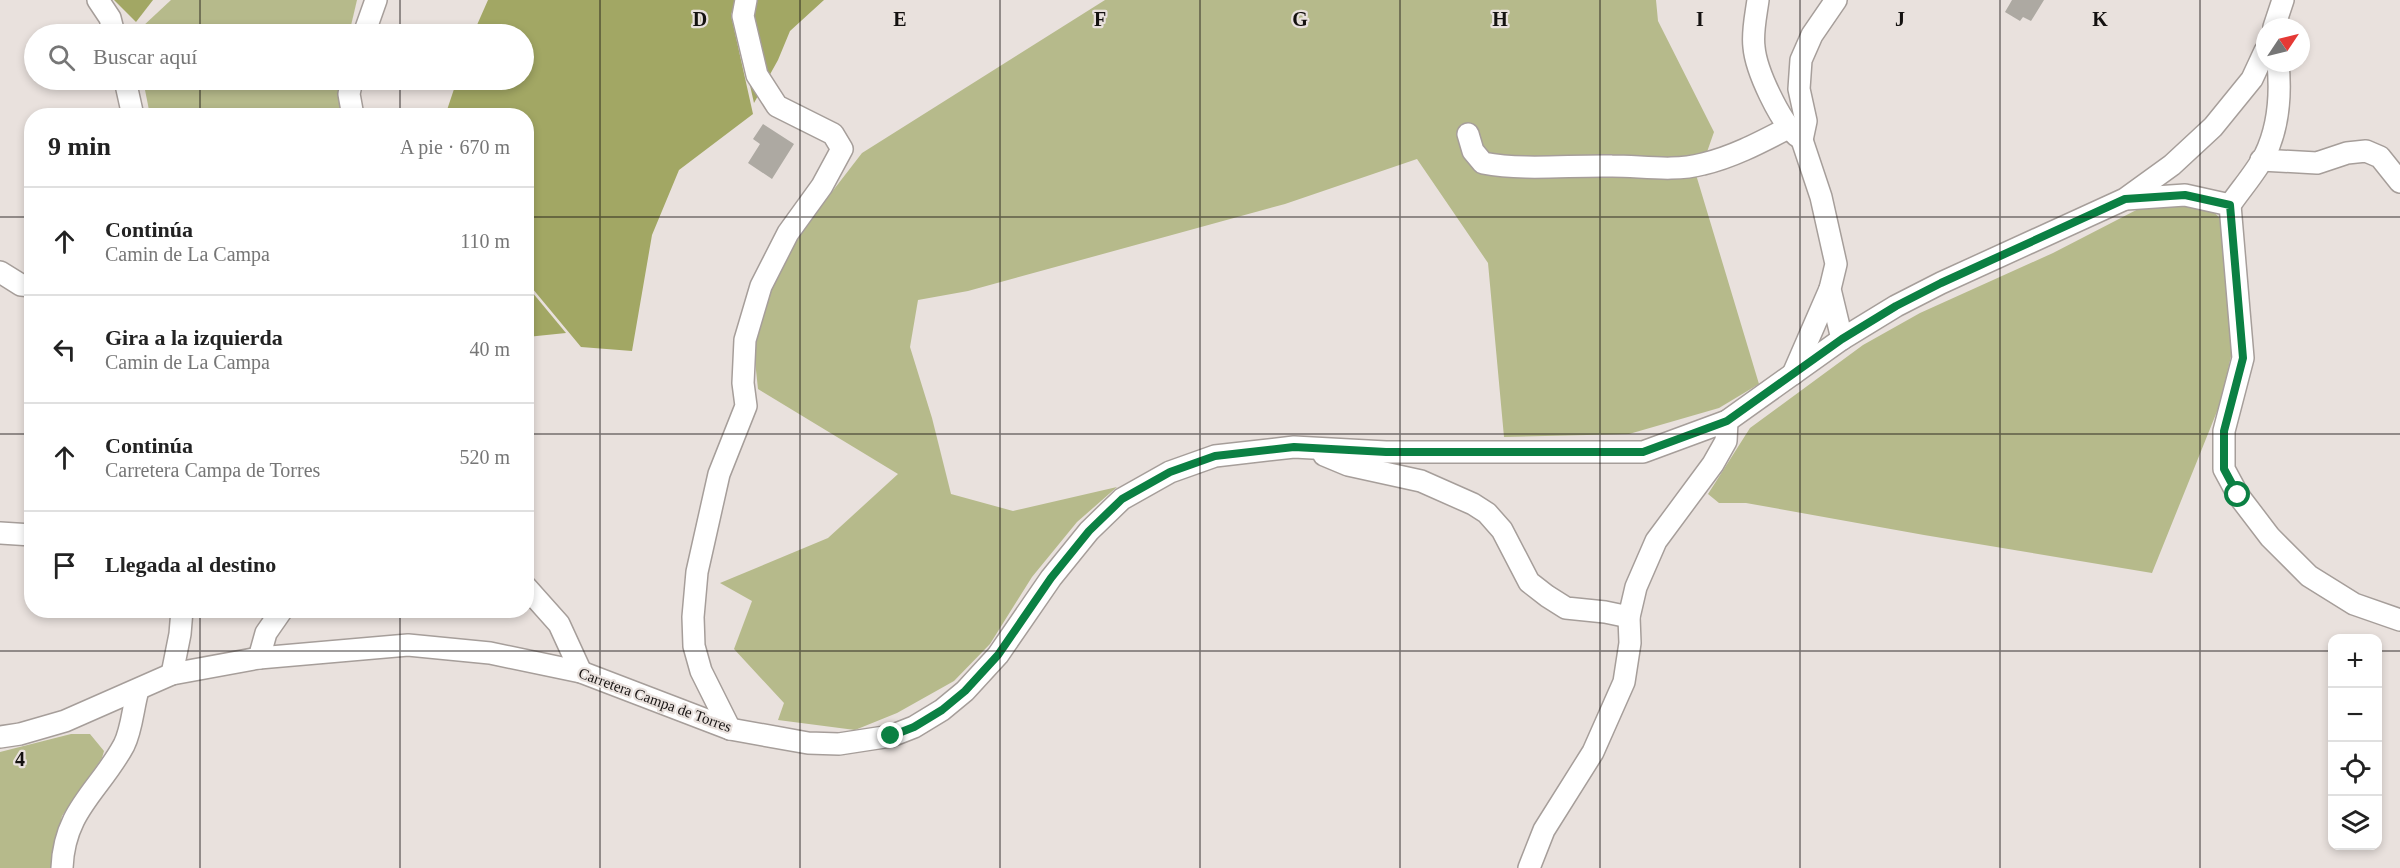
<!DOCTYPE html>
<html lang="es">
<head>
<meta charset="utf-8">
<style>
	:root { --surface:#fff; --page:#f6f6f6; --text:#222; --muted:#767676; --line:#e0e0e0 }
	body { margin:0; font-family:Georgia,serif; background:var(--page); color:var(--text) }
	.controls { position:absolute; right:18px; bottom:18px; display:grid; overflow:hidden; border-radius:12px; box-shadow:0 3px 9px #0003 }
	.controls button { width:54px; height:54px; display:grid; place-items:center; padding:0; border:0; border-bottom:2px solid var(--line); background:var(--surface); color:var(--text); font:30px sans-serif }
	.compass { position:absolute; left:2256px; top:18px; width:54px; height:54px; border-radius:50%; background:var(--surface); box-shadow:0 3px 9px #0003; rotate:55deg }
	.stop { position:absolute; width:18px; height:18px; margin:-14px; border:4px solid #0b8043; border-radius:50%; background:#fff }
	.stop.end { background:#0b8043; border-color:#fff; box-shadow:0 2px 6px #0008 }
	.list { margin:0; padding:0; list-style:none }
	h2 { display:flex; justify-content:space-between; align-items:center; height:78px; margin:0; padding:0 24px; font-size:26px }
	h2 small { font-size:20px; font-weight:400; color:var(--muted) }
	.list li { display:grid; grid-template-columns:39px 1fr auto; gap:18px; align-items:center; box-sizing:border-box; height:108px; padding:0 24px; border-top:2px solid var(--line) }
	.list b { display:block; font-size:22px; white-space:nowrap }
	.list p { margin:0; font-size:20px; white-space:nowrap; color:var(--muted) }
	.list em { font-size:20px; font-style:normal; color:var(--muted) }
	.icon { flex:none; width:33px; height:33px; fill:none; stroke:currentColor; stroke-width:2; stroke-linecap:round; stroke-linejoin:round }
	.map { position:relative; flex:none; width:2400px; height:868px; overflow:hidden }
	.search { position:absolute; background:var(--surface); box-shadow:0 3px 9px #0003; left:24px; top:24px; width:510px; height:66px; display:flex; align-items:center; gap:15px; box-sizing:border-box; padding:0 21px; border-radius:33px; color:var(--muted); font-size:22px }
	.panel { position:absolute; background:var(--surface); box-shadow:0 3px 9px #0003; left:24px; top:108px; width:510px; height:510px; border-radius:24px }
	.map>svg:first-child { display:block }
</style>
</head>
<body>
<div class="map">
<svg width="2400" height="868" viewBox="0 0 2400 868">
	<rect width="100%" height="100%" fill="#e9e1dd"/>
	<!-- green -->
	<g fill="#b6ba8b">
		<path d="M 171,0 L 357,0 L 349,34 L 139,34 L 142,27 Z"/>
		<path d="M 1105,0 L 1656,0 L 1658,21 L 1714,132 L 1707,152 L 1691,158 L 1759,384 L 1719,408 L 1629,434 L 1504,437 L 1488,263 L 1417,159 L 1285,204 L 968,291 L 918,300 L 910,347 L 932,418 L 951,494 L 1013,511 L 1117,487 L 1077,522 L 1032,577 L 990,644 L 954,681 L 897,713 L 855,730 L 778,720 L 784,703 L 734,649 L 752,601 L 720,583 L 828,538 L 898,474 L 758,389 L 752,333 L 777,263 L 862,153 Z"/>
		<path d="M 143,80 L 338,80 L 345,115 L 150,115 Z"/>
		<path d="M 2205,204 L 2221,219 L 2232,352 L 2220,404 L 2152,573 L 1924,535 L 1746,503 L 1719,503 L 1708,494 L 1750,428 L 1863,345 L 1920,313 L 2053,253 L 2146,205 Z"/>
		<path d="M 71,734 L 90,734 L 104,751 L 102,758 L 62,816 L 51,868 L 0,868 L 0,752 Z"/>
	</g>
	<!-- forest -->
	<g fill="#a2a764">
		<path d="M 114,0 L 153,0 L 136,22 Z"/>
		<path d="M 488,0 L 736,0 L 731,15 L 753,114 L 679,170 L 652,235 L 632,351 L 581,347 L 527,282 L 526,116 L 445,116 L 457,80 L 524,80 L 524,34 L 473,34 Z"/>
		<path d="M 739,0 L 824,0 L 790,31 L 778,60 L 754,103 L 749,81 Z"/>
		<path d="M 527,286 L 566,333 L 527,337 Z"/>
	</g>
	<!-- building -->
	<g fill="#ada9a2">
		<path d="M 2012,0 L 2044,0 L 2031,21 L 2023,17 L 2020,21 L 2005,12 Z"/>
		<path d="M 763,124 L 794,144 L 772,179 L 748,163 L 760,144 L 753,139 Z"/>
	</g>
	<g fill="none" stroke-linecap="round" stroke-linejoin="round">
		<!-- minor casing -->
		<g stroke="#a69e9a" stroke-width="24">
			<g id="minor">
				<path d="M 98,0 L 110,18 L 114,34"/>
				<path d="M 1758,0 C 1756,15 1752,32 1754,47 C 1756,71 1780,121 1797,136"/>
				<path d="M 2274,27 L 2283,0"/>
				<path d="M 364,34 L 376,0"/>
				<path d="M 125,80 L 133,116"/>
				<path d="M 352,80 L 349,94 L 353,116"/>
				<path d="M 1468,134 L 1473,151 L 1483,163 C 1526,171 1568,165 1612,166 C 1642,166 1673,172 1703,164 C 1733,157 1761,142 1788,128"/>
				<path d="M 1802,140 L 1821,197 L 1836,264 L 1830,289 L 1842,339"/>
				<path d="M 1802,140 L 1806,121 L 1799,89 L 1801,60 L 1812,35 L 1836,0"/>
				<path d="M 2261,160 L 2317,163 L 2347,153 L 2366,151 L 2380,157 L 2400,182"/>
				<path d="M 2126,199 L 2185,195 L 2230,205 L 2243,358 L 2224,431 L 2224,469 L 2238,495 L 2270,537 L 2309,576 L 2354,604 L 2400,620"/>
				<path d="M 2230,205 C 2241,189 2256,172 2265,155 C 2279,126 2281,94 2278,63"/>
				<path d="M 0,272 L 21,285 L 32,286"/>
				<path d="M 1793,374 L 1830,289"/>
				<path d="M 1324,455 L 1348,465 L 1421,481 L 1473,504 L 1487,513 L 1502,530 L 1529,582 L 1547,596 L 1566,608 L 1605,612 L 1629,617"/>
				<path d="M 0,533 L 32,535"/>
				<path d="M 526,587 L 559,624 L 581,672"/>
				<path d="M 259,658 L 266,633 L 282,610"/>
				<path d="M 172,674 L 180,634 L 182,610"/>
				<path d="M 730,729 L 701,671 L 694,646 L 693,617 L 697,572 L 719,474 L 746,406 L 743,383 L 745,340 L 761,286 L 788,233 L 822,186 L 842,149 L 833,134 L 777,106 L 757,75 L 743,16 L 746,0"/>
				<path d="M 0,737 L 20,734 L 65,721 L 172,674 L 259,658 L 408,645 L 490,653 L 581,672 L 730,729 L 808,743 L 839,744 L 891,736 L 914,727 L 942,710 L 965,691 L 998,655 L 1051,578 L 1089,531 L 1122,499 L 1170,472 L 1215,456 L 1294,447 L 1386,452 L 1643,452 L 1727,421 L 1842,339 L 1896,306 L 1941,283 L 2125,199 L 2172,165 L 2213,127 L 2252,79 L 2265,51"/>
				<path d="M 62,868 C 64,810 100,790 124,745 C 132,729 133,707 138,690"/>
				<path d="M 1529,868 L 1544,830 L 1593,752 L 1624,682 L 1630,643 L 1629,617 L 1636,587 L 1656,541 L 1713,464 L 1726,441 L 1727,421"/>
			</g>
		</g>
		<!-- minor -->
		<use href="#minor" stroke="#fff" stroke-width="21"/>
	</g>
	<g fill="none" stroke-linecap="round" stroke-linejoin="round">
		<!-- route -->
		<path stroke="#0b8043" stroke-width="8" d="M 891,736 L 914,727 L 942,710 L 965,691 L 998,655 L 1051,578 L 1089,531 L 1122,499 L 1170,472 L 1215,456 L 1294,447 L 1386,452 L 1643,452 L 1727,421 L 1842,339 L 1896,306 L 1941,283 L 2125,199 L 2185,195 L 2230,205 L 2243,358 L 2224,431 L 2224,469 L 2238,495"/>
	</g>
	<!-- grid -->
	<path fill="none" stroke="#141110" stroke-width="1.5" stroke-opacity="0.55" d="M 200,0 L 200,34M 400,0 L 400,34M 600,0 L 600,868M 800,0 L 800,868M 1000,0 L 1000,868M 1200,0 L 1200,868M 1400,0 L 1400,868M 1600,0 L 1600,868M 1800,0 L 1800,868M 2000,0 L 2000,868M 2200,0 L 2200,868M 200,80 L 200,116M 400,80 L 400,116M 0,217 L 32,217M 526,217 L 2400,217M 0,434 L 32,434M 526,434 L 2400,434M 200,610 L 200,868M 400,610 L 400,868M 0,651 L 2332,651M 2378,651 L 2400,651"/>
	<g text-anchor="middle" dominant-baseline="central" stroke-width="4.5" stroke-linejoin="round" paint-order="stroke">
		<!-- street labels -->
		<g font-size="15" fill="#141110" stroke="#e9e1dd">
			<text transform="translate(655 700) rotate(20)">Carretera Campa de Torres</text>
		</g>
	</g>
	<g font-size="20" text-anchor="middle" font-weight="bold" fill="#141110" stroke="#e9e1dd" stroke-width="4.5" stroke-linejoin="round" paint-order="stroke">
		<text x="700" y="26">D</text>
		<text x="900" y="26">E</text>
		<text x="1100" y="26">F</text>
		<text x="1300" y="26">G</text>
		<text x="1500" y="26">H</text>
		<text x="1700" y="26">I</text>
		<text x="1900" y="26">J</text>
		<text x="2100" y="26">K</text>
		<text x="20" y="766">4</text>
	</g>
</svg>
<div class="controls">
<button>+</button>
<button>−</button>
<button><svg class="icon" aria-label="locate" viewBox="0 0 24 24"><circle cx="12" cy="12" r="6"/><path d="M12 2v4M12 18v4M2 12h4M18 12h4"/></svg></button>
<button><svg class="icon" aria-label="layers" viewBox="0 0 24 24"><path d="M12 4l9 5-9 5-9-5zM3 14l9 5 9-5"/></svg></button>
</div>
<svg class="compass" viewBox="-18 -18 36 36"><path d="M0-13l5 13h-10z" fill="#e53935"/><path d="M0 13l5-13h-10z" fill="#767676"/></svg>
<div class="stop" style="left:2238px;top:495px"></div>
<div class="stop end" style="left:891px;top:736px"></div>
<div class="search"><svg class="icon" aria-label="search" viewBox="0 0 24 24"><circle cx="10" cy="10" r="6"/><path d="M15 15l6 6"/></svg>Buscar aquí</div>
<section class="panel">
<h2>9 min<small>A pie · 670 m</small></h2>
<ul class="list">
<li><svg class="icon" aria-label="ahead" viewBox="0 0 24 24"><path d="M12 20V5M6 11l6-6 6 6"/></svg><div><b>Continúa</b><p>Camin de La Campa</p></div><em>110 m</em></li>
<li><svg class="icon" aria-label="left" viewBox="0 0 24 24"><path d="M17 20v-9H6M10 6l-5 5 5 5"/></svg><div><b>Gira a la izquierda</b><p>Camin de La Campa</p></div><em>40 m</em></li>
<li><svg class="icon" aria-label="ahead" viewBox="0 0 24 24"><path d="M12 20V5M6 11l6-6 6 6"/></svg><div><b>Continúa</b><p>Carretera Campa de Torres</p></div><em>520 m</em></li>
<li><svg class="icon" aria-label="arrive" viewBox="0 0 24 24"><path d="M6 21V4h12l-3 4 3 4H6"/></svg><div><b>Llegada al destino</b></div></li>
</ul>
</section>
</div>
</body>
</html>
